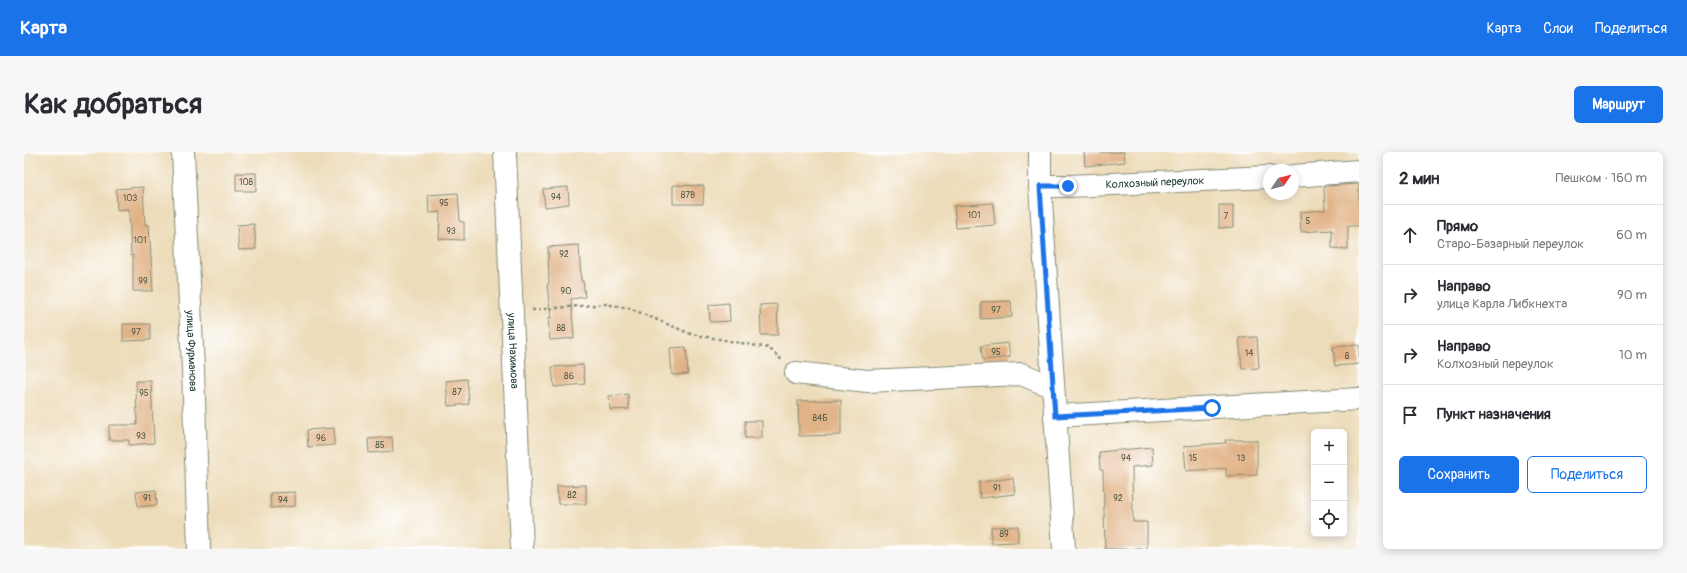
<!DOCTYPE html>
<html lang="ru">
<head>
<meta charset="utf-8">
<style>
	:root { --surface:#fff; --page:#f7f7f7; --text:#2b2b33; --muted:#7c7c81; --line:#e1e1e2; --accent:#1a73e8 }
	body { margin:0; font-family:Pangolin,sans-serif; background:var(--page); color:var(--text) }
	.controls { position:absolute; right:12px; bottom:12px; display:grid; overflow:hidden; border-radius:6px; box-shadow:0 2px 10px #0003 }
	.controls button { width:36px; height:36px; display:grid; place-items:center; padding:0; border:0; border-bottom:1px solid var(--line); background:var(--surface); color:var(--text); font:20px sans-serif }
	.compass { position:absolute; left:1239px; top:12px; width:36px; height:36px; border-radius:50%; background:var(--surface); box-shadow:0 2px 10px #0003; rotate:55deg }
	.stop { position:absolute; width:12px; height:12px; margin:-9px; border:3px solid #1a73e8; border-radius:50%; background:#fff }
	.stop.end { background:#1a73e8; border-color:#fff; box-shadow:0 1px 4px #0008 }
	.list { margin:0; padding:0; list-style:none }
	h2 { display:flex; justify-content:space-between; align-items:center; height:52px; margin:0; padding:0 16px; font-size:17px }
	h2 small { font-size:13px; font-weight:400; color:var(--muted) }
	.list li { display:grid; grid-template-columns:26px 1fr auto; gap:12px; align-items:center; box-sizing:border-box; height:60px; padding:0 16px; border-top:1px solid var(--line) }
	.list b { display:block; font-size:15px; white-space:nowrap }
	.list p { margin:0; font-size:13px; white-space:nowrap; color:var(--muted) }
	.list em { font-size:13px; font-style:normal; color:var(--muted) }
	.actions { display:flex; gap:8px; padding:12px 16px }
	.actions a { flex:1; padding:9px 0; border:1px solid var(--accent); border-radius:6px; text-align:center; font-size:14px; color:var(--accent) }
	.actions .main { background:var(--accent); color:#fff }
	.icon { flex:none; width:22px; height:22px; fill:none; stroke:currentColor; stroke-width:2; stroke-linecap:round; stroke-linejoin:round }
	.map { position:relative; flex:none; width:1335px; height:397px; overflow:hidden; border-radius:6px }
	header { display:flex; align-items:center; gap:24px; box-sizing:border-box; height:56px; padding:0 20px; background:var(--accent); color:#fff }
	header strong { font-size:19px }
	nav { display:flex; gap:22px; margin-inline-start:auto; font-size:14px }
	.intro { display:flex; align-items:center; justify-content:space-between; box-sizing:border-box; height:96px; padding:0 24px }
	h1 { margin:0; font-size:28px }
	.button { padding:10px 18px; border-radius:6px; background:var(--accent); color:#fff; font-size:14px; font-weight:700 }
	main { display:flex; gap:24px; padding:0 24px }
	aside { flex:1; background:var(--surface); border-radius:6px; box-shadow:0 2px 10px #0003 }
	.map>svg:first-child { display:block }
</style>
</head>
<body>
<header>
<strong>Карта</strong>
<nav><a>Карта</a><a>Слои</a><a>Поделиться</a></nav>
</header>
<div class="intro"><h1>Как добраться</h1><a class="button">Маршрут</a></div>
<main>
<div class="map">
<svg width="1335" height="397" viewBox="0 0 1335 397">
	<rect width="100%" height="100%" fill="#fff"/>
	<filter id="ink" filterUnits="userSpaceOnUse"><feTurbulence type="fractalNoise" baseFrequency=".025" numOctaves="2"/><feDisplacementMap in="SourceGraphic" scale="8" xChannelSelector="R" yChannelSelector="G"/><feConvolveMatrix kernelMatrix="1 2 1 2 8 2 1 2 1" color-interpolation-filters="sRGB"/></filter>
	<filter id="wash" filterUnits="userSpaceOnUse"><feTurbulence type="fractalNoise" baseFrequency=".012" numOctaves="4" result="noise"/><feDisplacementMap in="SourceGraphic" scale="16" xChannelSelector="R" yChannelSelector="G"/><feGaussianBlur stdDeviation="0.9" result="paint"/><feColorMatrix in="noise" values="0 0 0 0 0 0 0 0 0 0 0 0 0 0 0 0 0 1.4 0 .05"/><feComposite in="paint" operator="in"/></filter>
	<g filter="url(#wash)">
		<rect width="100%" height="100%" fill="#eddcb9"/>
		<g id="blocks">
			<!-- building -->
			<g fill="#e1b286">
				<path d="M 1060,0 L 1100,0 L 1101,10 L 1061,14 Z"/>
				<rect x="212" y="21" width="20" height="18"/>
				<path d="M 1335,32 L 1335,74 L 1324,74 L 1324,97 L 1308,96 L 1308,78 L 1277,80 L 1276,60 L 1301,58 L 1300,34 Z"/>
				<path d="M 649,33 L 680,34 L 679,52 L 649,52 Z"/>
				<path d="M 119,35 L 121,73 L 125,73 L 129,139 L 109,139 L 109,103 L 107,104 L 105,57 L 93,58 L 92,37 Z"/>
				<path d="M 544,35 L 545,52 L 521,55 L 519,37 Z"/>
				<path d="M 434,41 L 436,70 L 440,70 L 440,88 L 415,87 L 416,60 L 405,61 L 404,43 Z"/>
				<path d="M 969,51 L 971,73 L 932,76 L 930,54 Z"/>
				<path d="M 1195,53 L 1209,53 L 1209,75 L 1195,76 Z"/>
				<path d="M 230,72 L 232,97 L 215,98 L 213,73 Z"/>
				<path d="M 555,93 L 557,129 L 559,129 L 561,145 L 547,147 L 550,186 L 526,188 L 524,166 L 527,166 L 523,133 L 525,132 L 524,95 Z"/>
				<path d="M 987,149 L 988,165 L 957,167 L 957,150 Z"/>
				<path d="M 705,151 L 706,169 L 686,170 L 685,153 Z"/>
				<path d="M 753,152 L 754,183 L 737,183 L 736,153 Z"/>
				<path d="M 99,172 L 126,172 L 126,188 L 99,189 Z"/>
				<path d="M 1233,185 L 1235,216 L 1218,217 L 1215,186 Z"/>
				<path d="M 984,191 L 986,205 L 959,208 L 957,194 Z"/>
				<path d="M 1335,193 L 1335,212 L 1311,214 L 1309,195 Z"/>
				<path d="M 662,195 L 664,222 L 648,223 L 646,196 Z"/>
				<path d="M 559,213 L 561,232 L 530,235 L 528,215 Z"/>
				<path d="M 443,227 L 445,252 L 424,254 L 422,229 Z"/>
				<path d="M 112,229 L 127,229 L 130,291 L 105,293 L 105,288 L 85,288 L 85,273 L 113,273 Z"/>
				<path d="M 604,242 L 605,257 L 586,258 L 585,244 Z"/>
				<path d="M 817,248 L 817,283 L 775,284 L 774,249 Z"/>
				<rect x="721" y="269" width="17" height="17"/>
				<path d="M 310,276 L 310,293 L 284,295 L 283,278 Z"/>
				<path d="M 368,285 L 369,299 L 345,301 L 344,287 Z"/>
				<path d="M 1201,288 L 1233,288 L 1233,323 L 1202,324 L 1202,316 L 1162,319 L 1160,294 L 1202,291 Z"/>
				<path d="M 1128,295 L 1129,313 L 1108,315 L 1109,370 L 1123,370 L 1123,397 L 1081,397 L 1079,318 L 1076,318 L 1075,300 Z"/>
				<path d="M 989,326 L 991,342 L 956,346 L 955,330 Z"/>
				<path d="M 562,333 L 562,352 L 534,352 L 533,334 Z"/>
				<path d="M 132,338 L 133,353 L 114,355 L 112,340 Z"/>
				<path d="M 271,340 L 271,354 L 247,356 L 246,341 Z"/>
				<path d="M 994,374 L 994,390 L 967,391 L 967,375 Z"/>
			</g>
		</g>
	</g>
	<g filter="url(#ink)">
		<use href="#blocks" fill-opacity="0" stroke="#868c76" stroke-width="1"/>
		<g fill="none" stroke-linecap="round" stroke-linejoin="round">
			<!-- minor casing -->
			<g stroke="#868c76" stroke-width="24">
				<g id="minor">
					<path id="s1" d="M 159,0 L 169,217 L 175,397"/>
					<path id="s2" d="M 481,0 L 498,397"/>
					<path d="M 1016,0 L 1016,34 L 1040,397"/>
					<path d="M 1269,24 L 1335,19"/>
					<path id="s3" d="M 1016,34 L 1044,34 L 1245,25"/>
					<path d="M 772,221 L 843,229 L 997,222 L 1029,235"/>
					<path d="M 1031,264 L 1335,247"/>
				</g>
			</g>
			<!-- path -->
			<path stroke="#868c76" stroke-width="2.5" stroke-dasharray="3 3" stroke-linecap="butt" d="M 508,158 L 582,152 L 605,156 L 667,182 L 745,196 L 759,209"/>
			<!-- minor -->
			<use href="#minor" stroke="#fff" stroke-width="22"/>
		</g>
	</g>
	<g fill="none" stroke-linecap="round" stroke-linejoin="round" filter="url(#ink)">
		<!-- route -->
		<path stroke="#1a73e8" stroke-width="5" d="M 1044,34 L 1016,34 L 1031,264 L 1188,256"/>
	</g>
	<g text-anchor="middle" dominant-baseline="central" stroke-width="3" stroke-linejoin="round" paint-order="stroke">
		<!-- number labels -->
		<g font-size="9" fill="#505a48">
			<text x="222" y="30">108</text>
			<text x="664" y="43">87В</text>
			<text x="532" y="45">94</text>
			<text x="106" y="46">103</text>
			<text x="420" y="51">95</text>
			<text x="950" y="63">101</text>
			<text x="1202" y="64">7</text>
			<text x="1284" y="69">5</text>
			<text x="427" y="79">93</text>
			<text x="116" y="88">101</text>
			<text x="540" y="102">92</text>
			<text x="119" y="129">99</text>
			<text x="542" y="139">90</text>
			<text x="972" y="158">97</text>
			<text x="537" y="176">88</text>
			<text x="112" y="180">97</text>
			<text x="972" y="200">95</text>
			<text x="1225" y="201">14</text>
			<text x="1323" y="204">8</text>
			<text x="545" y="224">86</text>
			<text x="433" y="240">87</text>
			<text x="120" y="241">95</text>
			<text x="796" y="266">84Б</text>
			<text x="117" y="284">93</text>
			<text x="297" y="286">96</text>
			<text x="356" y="293">85</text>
			<text x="1102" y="306">94</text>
			<text x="1169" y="306">15</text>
			<text x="1217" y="306">13</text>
			<text x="973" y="336">91</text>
			<text x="548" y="343">82</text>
			<text x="123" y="346">91</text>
			<text x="1094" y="346">92</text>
			<text x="259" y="348">94</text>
			<text x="980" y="382">89</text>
		</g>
		<!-- street labels -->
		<g font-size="11" fill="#1f3d34" stroke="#fff">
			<text stroke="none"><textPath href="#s3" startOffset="115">Колхозный переулок</textPath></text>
			<text stroke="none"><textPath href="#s1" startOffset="199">улица Фурманова</textPath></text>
			<text stroke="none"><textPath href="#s2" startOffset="199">улица Нахимова</textPath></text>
		</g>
	</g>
</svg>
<div class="controls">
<button>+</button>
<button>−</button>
<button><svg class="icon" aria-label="locate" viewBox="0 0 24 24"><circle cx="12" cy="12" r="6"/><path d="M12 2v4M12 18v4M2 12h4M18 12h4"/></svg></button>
</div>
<svg class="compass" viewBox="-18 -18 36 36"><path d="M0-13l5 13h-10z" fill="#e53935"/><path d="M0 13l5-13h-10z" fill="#7c7c81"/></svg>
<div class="stop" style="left:1188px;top:256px"></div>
<div class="stop end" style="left:1044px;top:34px"></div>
</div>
<aside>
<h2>2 мин<small>Пешком · 160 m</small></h2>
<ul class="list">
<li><svg class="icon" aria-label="ahead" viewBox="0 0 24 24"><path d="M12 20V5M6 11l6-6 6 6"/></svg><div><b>Прямо</b><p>Старо-Базарный переулок</p></div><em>60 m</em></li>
<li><svg class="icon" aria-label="right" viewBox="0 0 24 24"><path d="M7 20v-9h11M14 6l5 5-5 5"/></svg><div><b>Направо</b><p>улица Карла Либкнехта</p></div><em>90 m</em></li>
<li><svg class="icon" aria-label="right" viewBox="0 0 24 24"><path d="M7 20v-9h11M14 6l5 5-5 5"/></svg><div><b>Направо</b><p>Колхозный переулок</p></div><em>10 m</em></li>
<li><svg class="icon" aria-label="arrive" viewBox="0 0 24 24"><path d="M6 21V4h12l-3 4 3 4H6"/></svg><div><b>Пункт назначения</b></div></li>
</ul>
<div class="actions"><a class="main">Сохранить</a><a>Поделиться</a></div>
</aside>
</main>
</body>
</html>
